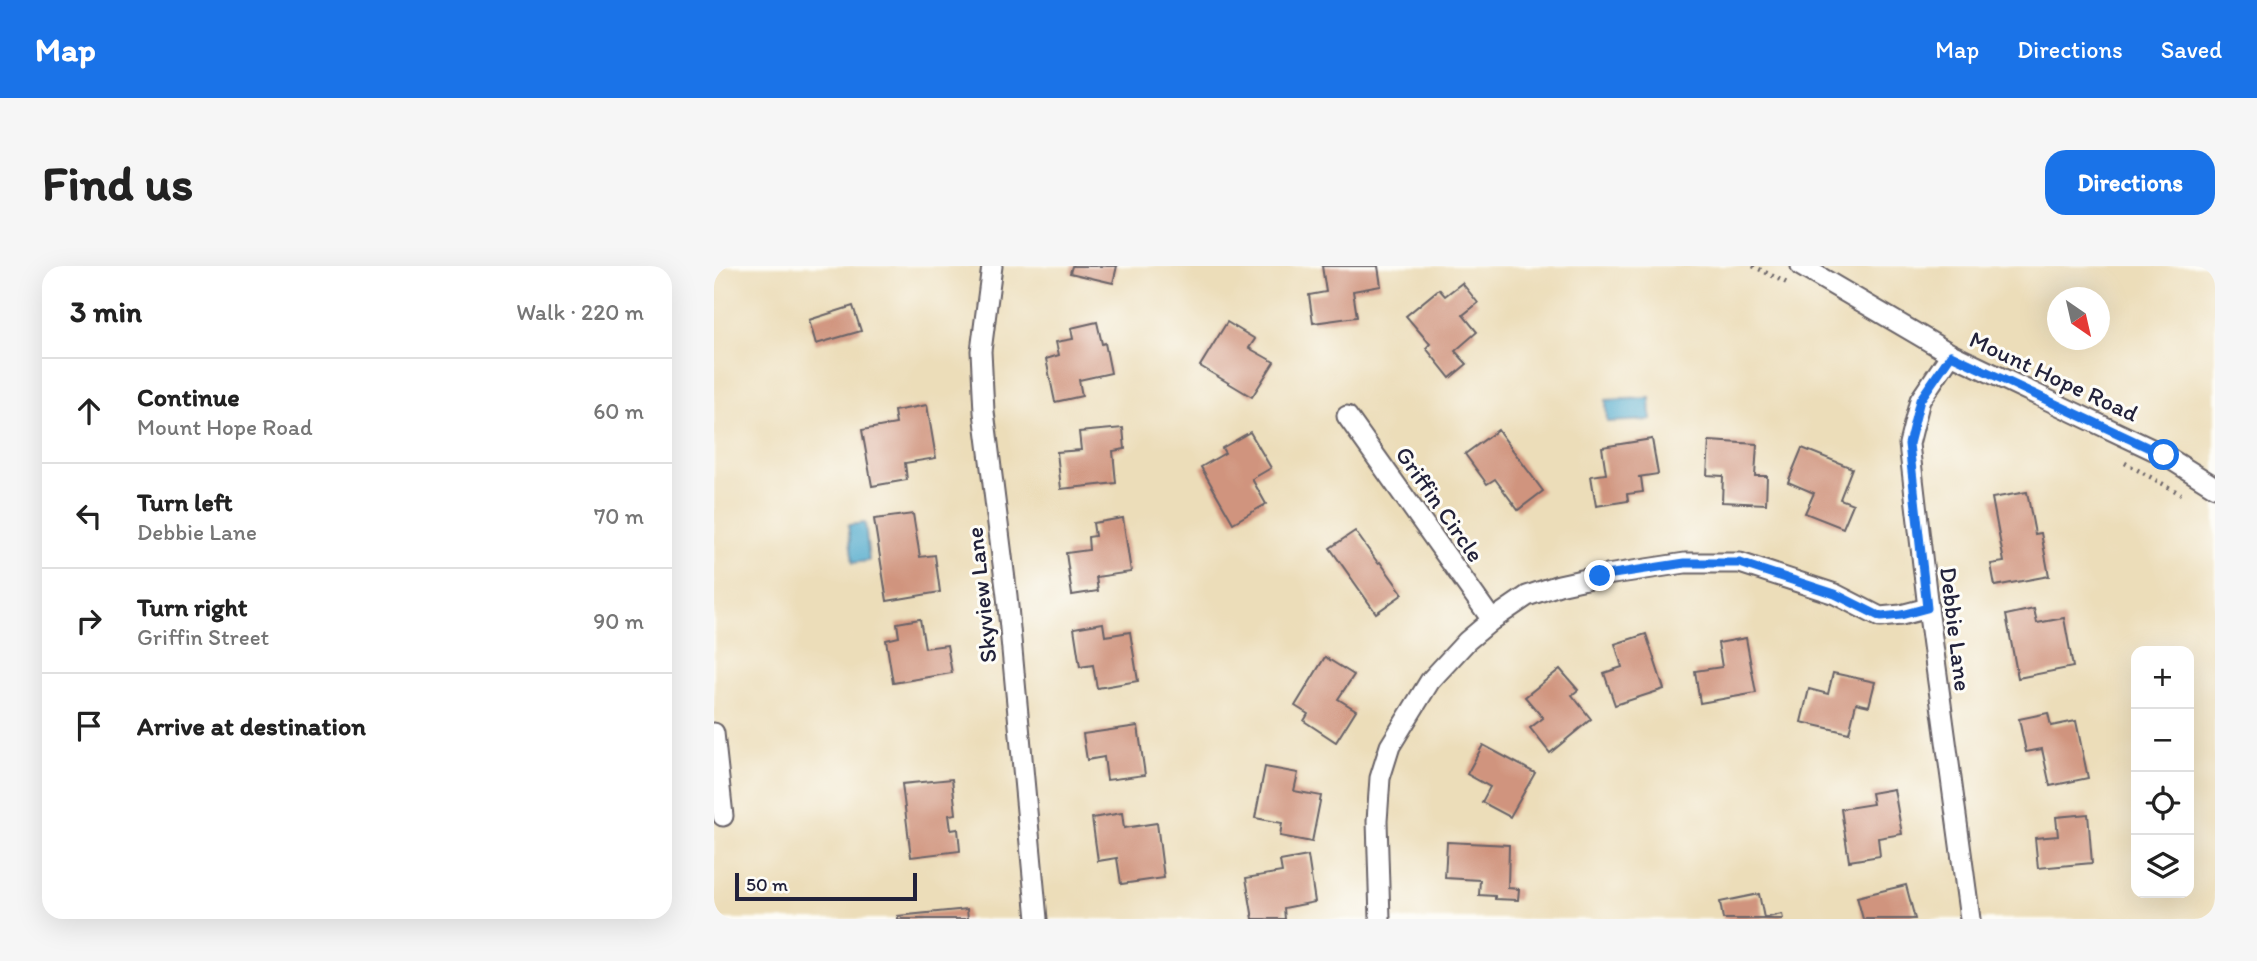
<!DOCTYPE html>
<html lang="en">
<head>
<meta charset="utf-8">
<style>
	:root { --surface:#fff; --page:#f6f6f6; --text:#222; --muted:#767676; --line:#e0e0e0; --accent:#1a73e8 }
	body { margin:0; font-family:Itim,sans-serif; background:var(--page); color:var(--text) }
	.controls { position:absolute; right:21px; bottom:21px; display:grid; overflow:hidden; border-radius:14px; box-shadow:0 7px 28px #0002 }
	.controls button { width:63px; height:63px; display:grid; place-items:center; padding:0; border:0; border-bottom:2px solid var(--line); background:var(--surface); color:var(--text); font:35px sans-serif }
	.compass { position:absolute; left:1333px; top:21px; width:63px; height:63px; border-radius:50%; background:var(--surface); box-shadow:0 7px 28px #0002; rotate:146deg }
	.scale { position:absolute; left:21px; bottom:18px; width:182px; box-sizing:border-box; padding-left:7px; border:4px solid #22223b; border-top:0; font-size:19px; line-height:24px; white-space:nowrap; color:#22223b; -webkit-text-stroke:5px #fdfcf7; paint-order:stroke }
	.stop { position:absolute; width:21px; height:21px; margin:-16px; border:5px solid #1a73e8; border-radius:50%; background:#fff }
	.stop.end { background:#1a73e8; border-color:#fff; box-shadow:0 2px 7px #0008 }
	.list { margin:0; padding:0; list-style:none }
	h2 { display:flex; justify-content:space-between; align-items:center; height:91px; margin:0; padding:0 28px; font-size:30px }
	h2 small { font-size:23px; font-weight:400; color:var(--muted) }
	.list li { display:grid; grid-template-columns:46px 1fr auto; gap:21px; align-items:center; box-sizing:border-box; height:105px; padding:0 28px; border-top:2px solid var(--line) }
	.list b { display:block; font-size:26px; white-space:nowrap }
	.list p { margin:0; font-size:23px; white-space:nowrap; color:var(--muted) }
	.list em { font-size:23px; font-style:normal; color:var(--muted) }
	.icon { flex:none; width:38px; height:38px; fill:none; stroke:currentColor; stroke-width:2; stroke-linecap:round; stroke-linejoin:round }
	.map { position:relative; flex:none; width:1501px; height:653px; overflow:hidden; border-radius:21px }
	header { display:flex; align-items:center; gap:42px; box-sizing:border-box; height:98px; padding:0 35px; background:var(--accent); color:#fff }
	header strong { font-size:33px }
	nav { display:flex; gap:38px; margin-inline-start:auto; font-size:24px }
	.intro { display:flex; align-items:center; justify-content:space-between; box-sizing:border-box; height:168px; padding:0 42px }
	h1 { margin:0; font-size:49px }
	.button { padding:18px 32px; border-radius:21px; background:var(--accent); color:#fff; font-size:24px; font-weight:700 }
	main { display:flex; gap:42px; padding:0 42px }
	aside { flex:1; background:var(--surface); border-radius:21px; box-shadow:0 7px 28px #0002 }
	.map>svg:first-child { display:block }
</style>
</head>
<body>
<header>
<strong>Map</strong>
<nav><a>Map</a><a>Directions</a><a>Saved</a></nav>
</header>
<div class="intro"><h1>Find us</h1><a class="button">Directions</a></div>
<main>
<aside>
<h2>3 min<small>Walk · 220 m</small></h2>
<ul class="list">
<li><svg class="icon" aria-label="ahead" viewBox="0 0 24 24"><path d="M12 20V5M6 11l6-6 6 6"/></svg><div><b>Continue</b><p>Mount Hope Road</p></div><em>60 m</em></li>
<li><svg class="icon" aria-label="left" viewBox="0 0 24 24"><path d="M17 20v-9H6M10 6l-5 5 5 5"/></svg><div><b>Turn left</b><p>Debbie Lane</p></div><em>70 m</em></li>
<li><svg class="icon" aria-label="right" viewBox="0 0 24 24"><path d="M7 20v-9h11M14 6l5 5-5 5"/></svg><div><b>Turn right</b><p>Griffin Street</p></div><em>90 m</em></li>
<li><svg class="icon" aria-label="arrive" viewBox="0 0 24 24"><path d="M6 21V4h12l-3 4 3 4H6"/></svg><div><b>Arrive at destination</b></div></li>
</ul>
</aside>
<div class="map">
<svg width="1501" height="653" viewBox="0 0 1501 653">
	<rect width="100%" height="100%" fill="#fdfcf7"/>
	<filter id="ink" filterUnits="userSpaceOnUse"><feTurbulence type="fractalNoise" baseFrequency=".0143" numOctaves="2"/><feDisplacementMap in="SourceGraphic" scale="14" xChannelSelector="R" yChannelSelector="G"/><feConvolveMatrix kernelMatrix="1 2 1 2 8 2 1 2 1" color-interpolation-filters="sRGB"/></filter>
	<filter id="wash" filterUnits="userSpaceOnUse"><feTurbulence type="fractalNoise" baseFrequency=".00686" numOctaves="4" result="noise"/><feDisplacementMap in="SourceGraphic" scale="28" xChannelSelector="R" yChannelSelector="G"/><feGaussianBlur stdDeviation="1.57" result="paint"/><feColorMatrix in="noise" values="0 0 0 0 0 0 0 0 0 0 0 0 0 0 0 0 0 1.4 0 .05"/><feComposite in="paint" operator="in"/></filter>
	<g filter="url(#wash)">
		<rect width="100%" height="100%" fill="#ecddb9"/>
		<!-- water -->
		<g fill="#4ca7ca" stroke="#376482" stroke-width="2">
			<path d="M 936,132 L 937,154 L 893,156 L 892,134 Z"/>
			<path d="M 151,257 L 155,295 L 139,297 L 134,259 Z"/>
		</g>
		<g id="blocks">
			<!-- building -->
			<g fill="#d0947e">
				<path d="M 358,0 L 403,0 L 399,17 L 356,7 Z"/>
				<path d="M 608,0 L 664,0 L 667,20 L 639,25 L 643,51 L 599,57 L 595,29 L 612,26 Z"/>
				<path d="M 748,17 L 764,37 L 749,49 L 763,66 L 741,85 L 753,98 L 736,112 L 712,82 L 716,78 L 692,50 L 725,23 L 731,30 Z"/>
				<path d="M 139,40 L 147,65 L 102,78 L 95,54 Z"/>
				<path d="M 383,56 L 388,78 L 391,77 L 397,107 L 365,114 L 368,130 L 341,136 L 332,93 L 345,89 L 342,76 L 359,73 L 357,62 Z"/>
				<path d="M 513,56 L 541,73 L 535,82 L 560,96 L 538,131 L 486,100 Z"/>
				<path d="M 213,139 L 222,192 L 191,197 L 193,214 L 158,220 L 148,164 L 182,158 L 180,145 Z"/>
				<path d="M 409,162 L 411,183 L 399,185 L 402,217 L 347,223 L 343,186 L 367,184 L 365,166 Z"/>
				<path d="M 784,164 L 829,225 L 804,244 L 781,213 L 773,218 L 751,188 Z"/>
				<path d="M 536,166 L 557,202 L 538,213 L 552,238 L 519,257 L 487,201 L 511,187 L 508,182 Z"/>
				<path d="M 938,173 L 944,208 L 924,211 L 927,211 L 929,226 L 913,228 L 914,235 L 882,240 L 877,210 L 892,208 L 888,181 Z"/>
				<path d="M 995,175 L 1043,178 L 1041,210 L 1053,210 L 1052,238 L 1008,236 L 1009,210 L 993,209 Z"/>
				<path d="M 1088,182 L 1138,202 L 1126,233 L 1139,238 L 1129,262 L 1091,247 L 1100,227 L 1074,216 Z"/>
				<path d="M 1313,226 L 1321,268 L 1327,267 L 1335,310 L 1281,320 L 1277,298 L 1290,296 L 1278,232 Z"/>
				<path d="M 199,248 L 206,291 L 221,289 L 226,326 L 173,335 L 160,253 Z"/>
				<path d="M 409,252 L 417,306 L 382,311 L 384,325 L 358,329 L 352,287 L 375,284 L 374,271 L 381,270 L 379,257 Z"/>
				<path d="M 641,265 L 664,297 L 666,296 L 689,328 L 662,347 L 616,282 Z"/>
				<path d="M 1320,343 L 1323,357 L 1350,352 L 1359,401 L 1304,412 L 1292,349 Z"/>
				<path d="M 206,353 L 211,382 L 233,379 L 238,407 L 179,417 L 172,374 L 185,371 L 183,357 Z"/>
				<path d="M 389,357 L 391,370 L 416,366 L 424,415 L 383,422 L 379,399 L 366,401 L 360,362 Z"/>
				<path d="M 932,368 L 950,423 L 901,439 L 890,407 L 908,401 L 901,378 Z"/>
				<path d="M 1032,372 L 1042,427 L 986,437 L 981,405 L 1008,401 L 1004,377 Z"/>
				<path d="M 611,391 L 640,409 L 624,433 L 642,444 L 622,476 L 590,455 L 594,448 L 581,440 Z"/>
				<path d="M 846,403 L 864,424 L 858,429 L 877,453 L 836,487 L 816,462 L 829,452 L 811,431 Z"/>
				<path d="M 1119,407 L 1161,416 L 1155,440 L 1142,437 L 1135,467 L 1087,456 L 1095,423 L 1114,428 Z"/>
				<path d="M 1334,447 L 1337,460 L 1362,455 L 1374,512 L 1336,520 L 1328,483 L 1312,486 L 1305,453 Z"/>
				<path d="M 424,460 L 431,509 L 393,514 L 390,491 L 373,494 L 369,468 Z"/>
				<path d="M 769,479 L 821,507 L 796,551 L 768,536 L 776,521 L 753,508 Z"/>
				<path d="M 551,501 L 584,507 L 580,525 L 607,530 L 598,576 L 566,570 L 568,557 L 541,552 Z"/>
				<path d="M 238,513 L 242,548 L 235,549 L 237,564 L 244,563 L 246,585 L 197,591 L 188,518 Z"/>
				<path d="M 1180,523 L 1188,568 L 1164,572 L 1166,590 L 1135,595 L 1127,543 L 1159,538 L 1157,527 Z"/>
				<path d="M 408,547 L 410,562 L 443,557 L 450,612 L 407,618 L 403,592 L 384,595 L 378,552 Z"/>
				<path d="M 1374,548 L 1378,597 L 1324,602 L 1321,572 L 1344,570 L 1342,551 Z"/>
				<path d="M 733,576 L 795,579 L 794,622 L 805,623 L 804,634 L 781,633 L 781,630 L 765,629 L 766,614 L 731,612 Z"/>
				<path d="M 594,590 L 601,636 L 570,642 L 571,653 L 539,653 L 532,612 L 568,606 L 566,595 Z"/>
				<path d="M 1192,619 L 1201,653 L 1149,653 L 1143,631 Z"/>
				<path d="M 1045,628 L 1050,652 L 1068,648 L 1069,653 L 1009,653 L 1006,636 Z"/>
				<path d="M 253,643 L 254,653 L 184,653 L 184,650 Z"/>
			</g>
		</g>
	</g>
	<g filter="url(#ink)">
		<use href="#blocks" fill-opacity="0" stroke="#696367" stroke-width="2"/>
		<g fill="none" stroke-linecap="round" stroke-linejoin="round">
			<!-- street casing -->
			<g stroke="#696367" stroke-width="23">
				<g id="street">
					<path d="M 278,0 L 267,85 L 270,146 L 293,330 L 323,653"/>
					<path d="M 1087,0 L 1237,88 L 1450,189 L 1501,221"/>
					<path d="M 1237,88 L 1206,134 L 1195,178 L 1214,342 L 1256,653"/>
					<path d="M 633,150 L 778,354"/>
					<path d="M 0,467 L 9,550"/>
					<path d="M 666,653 L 663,555 L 666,512 L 676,480 L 716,415 L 753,375 L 778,354 L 813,330 L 845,319 L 886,310 L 971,297 L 1026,297 L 1121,328 L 1166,351 L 1187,349 L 1214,342"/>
				</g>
			</g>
			<!-- path -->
			<g stroke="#696367" stroke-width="4.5" stroke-dasharray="2 5" stroke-linecap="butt">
				<path d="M 1039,0 L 1073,17"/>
				<path d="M 1411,197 L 1467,228"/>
			</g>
			<!-- street -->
			<use href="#street" stroke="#fff" stroke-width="19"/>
		</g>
	</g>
	<g fill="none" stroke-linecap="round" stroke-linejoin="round" filter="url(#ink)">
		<!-- route -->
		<path stroke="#1a73e8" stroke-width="9" d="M 886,310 L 971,297 L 1026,297 L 1121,328 L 1167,351 L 1187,349 L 1213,342 L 1195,178 L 1206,134 L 1237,89 L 1450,189"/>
	</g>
	<g text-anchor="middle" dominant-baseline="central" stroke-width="6" stroke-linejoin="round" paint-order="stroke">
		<!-- street labels -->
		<g font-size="24" fill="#22223b" stroke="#fdfcf7">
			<text transform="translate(1340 110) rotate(25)">Mount Hope Road</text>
			<text transform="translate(726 238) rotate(55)">Griffin Circle</text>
			<text transform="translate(267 329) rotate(-96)">Skyview Lane</text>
			<text transform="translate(1242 363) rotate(83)">Debbie Lane</text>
		</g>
	</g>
</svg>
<div class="controls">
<button>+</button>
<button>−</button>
<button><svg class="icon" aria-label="locate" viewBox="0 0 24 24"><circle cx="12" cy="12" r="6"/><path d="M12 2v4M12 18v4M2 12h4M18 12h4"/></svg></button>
<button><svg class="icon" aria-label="layers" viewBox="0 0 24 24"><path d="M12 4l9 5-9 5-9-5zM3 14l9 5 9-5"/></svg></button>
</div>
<svg class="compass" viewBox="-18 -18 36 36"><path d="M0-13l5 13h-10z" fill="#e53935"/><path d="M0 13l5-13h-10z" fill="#767676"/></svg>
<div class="scale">50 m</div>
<div class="stop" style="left:1450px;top:189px"></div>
<div class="stop end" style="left:886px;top:310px"></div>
</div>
</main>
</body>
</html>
